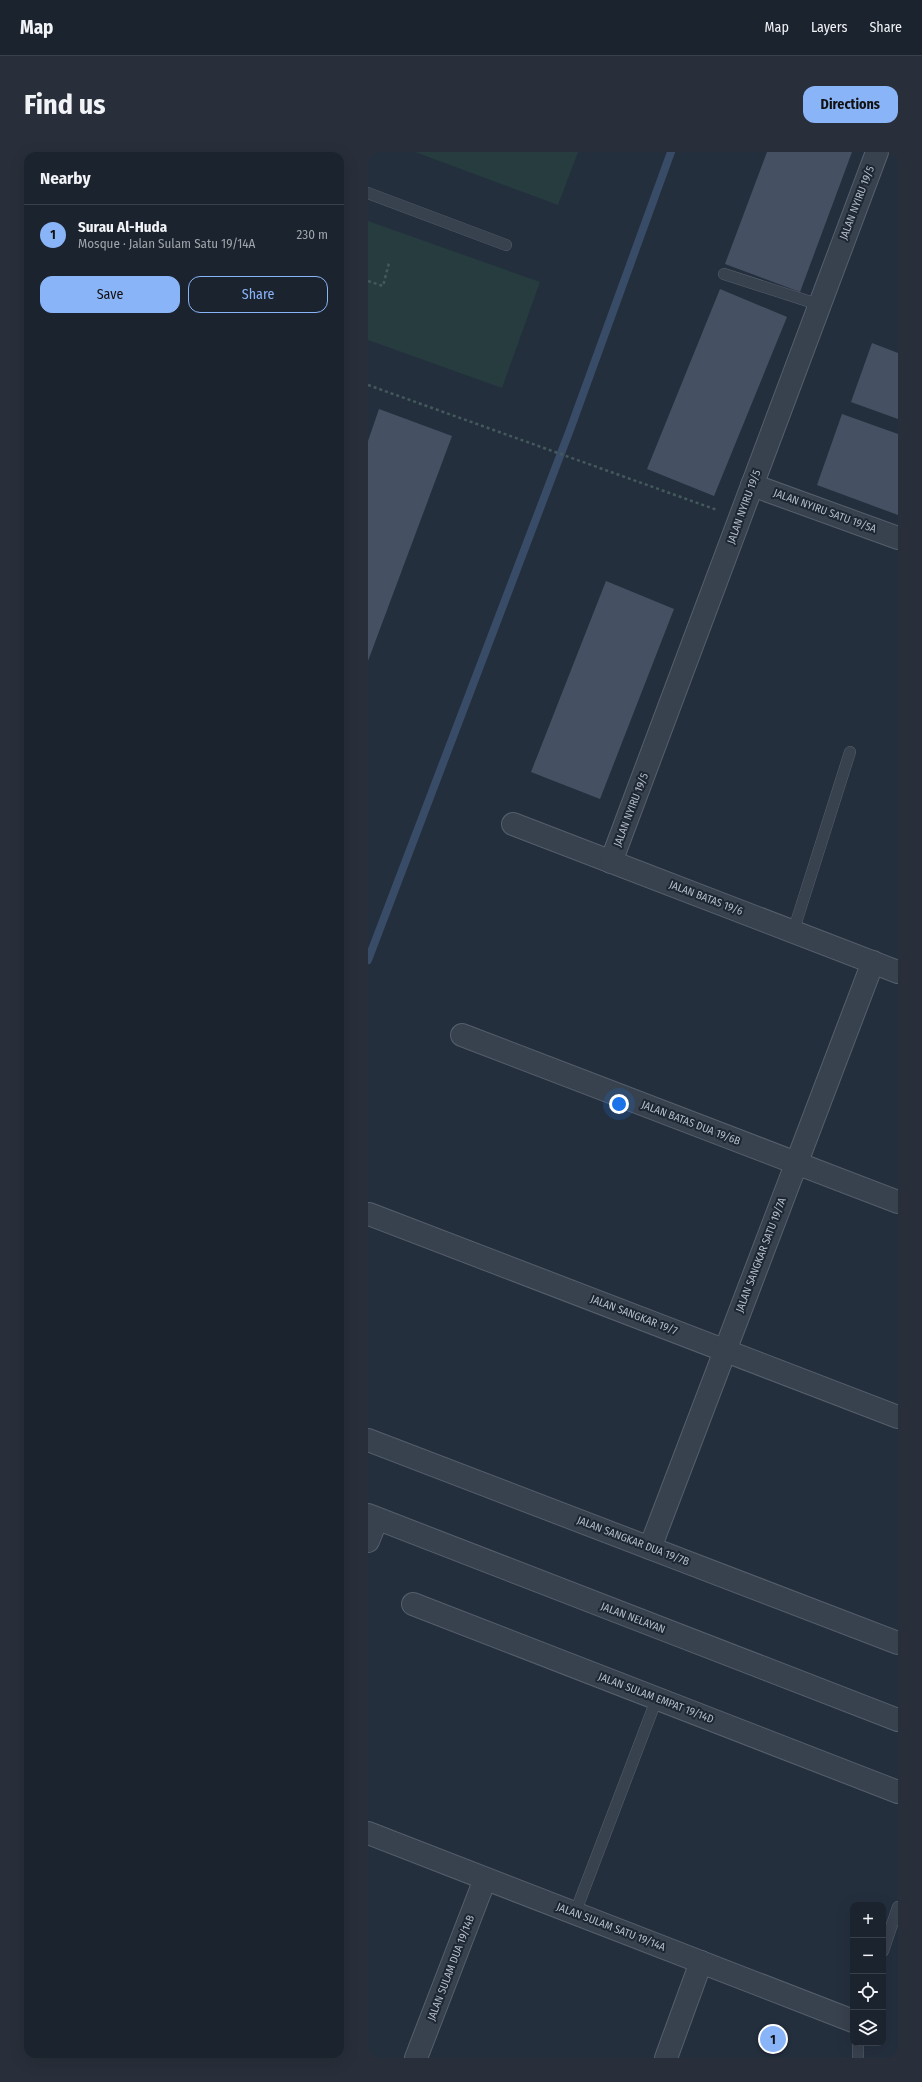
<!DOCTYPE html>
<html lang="en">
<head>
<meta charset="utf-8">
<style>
	:root { --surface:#1b232e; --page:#282f3a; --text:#f1f3f6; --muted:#a0a4aa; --line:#39404a; --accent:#8ab4f8 }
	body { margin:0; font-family:"Fira Sans Condensed",sans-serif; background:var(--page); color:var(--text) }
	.controls { position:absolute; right:12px; bottom:12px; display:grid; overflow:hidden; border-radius:8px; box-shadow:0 4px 16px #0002 }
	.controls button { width:36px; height:36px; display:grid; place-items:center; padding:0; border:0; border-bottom:1px solid var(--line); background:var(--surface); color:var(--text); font:20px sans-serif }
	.you { position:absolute; left:251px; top:952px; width:14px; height:14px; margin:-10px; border:3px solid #fff; border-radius:50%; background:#1a73e8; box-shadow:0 0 0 6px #1a73e833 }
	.badge { display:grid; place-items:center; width:26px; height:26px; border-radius:50%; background:var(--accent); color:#111; font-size:13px; font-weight:700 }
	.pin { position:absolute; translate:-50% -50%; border:2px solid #fff; box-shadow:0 1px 4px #0006 }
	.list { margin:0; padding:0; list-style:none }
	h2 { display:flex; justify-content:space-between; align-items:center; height:52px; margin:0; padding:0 16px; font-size:17px }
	h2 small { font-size:13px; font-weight:400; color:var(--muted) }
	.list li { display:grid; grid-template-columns:26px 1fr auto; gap:12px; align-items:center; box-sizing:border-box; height:60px; padding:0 16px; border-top:1px solid var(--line) }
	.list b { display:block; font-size:15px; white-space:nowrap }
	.list p { margin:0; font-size:13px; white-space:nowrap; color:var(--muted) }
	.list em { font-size:13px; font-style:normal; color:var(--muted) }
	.actions { display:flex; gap:8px; padding:12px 16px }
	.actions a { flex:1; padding:9px 0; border:1px solid var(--accent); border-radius:12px; text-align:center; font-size:14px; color:var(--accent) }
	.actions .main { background:var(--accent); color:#111 }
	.icon { flex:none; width:22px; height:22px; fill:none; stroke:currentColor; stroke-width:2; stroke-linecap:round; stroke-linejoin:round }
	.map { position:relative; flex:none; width:530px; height:1906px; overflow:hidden; border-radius:12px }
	header { display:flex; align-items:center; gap:24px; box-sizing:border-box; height:56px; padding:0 20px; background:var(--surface); border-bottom:1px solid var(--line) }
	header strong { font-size:19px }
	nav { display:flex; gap:22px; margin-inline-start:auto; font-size:14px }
	.intro { display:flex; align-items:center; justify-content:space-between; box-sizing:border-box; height:96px; padding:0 24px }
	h1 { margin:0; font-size:28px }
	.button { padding:10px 18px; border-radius:12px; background:var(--accent); color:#111; font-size:14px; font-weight:700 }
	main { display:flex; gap:24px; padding:0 24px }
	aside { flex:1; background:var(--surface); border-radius:12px; box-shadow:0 4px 16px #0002 }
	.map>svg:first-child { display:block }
</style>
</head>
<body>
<header>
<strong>Map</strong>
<nav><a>Map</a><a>Layers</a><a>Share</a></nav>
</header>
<div class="intro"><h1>Find us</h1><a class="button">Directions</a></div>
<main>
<aside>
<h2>Nearby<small></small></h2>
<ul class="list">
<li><span class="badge">1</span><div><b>Surau Al-Huda</b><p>Mosque · Jalan Sulam Satu 19/14A</p></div><em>230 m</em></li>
</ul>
<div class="actions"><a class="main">Save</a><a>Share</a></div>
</aside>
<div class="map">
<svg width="530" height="1906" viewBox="0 0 530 1906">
	<rect width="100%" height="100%" fill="#242f3e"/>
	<!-- green -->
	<g fill="#263c3f">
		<path d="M 47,0 L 210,0 L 190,53 Z"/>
		<path d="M 0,69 L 172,130 L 134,236 L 0,188 Z"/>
	</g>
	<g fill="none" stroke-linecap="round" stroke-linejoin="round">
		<!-- stream -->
		<path stroke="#394c67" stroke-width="8" d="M 0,808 L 203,275 L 303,0"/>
	</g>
	<!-- building -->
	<g fill="#455162">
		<path d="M 399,0 L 484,0 L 432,140 L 357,112 Z"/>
		<path d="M 352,137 L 419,165 L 346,344 L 279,317 Z"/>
		<path d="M 504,191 L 530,201 L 530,267 L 483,250 Z"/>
		<path d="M 11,257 L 84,284 L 0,509 L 0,289 Z"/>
		<path d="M 474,262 L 530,282 L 530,363 L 449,333 Z"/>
		<path d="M 238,429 L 306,457 L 232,647 L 163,620 Z"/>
	</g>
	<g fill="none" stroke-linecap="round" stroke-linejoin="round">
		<!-- service casing -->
		<g stroke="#565f6c" stroke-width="12">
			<g id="service">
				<path d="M 0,41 L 138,93"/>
				<path d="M 356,122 L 452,153"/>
				<path d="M 425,780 L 482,600"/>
				<path d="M 207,1761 L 289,1546"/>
				<path d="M 515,1799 L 530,1755"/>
				<path d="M 490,1906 L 490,1891"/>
			</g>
		</g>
		<!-- minor casing -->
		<g stroke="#565f6c" stroke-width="24">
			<g id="minor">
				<path d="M 384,333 L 530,386"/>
				<path d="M 145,672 L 530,820"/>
				<path d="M 243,710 L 509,0"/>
				<path d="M 94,883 L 530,1050"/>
				<path d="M 1,1062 L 530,1265"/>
				<path d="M 0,1288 L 530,1491"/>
				<path d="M 0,1389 L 9,1367"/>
				<path d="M 282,1396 L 505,810"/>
				<path d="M 45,1452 L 530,1640"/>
				<path d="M 0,1681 L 485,1869"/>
				<path d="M 48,1906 L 117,1727"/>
				<path d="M 298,1906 L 333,1810"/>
			</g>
		</g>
		<!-- tertiary casing -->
		<g stroke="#565f6c" stroke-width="24">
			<path id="tertiary" d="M 0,1363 L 530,1568"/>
		</g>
		<!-- path -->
		<g stroke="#44595c" stroke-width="2.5" stroke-dasharray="3 3" stroke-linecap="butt">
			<path d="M 0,129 L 15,134 L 21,111"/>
			<path d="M 0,233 L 349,358"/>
		</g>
		<!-- service -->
		<use href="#service" stroke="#38414e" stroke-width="11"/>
		<!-- minor -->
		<use href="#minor" stroke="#38414e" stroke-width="22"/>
		<!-- tertiary -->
		<use href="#tertiary" stroke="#38414e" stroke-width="22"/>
	</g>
	<g text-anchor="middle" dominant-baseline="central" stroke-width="4" stroke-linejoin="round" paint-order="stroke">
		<!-- street labels -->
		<g font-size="11" fill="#b4bcc9" stroke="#1d2633">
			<text transform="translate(489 51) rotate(-69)">JALAN NYIRU 19/5</text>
			<text transform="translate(376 355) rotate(-70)">JALAN NYIRU 19/5</text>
			<text transform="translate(457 359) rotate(20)">JALAN NYIRU SATU 19/5A</text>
			<text transform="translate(263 658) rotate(-69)">JALAN NYIRU 19/5</text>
			<text transform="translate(338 746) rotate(21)">JALAN BATAS 19/6</text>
			<text transform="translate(323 971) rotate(21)">JALAN BATAS DUA 19/6B</text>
			<text transform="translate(393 1103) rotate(-69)">JALAN SANGKAR SATU 19/7A</text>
			<text transform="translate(266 1163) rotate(21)">JALAN SANGKAR 19/7</text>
			<text transform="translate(265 1389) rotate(21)">JALAN SANGKAR DUA 19/7B</text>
			<text transform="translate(265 1466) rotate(21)">JALAN NELAYAN</text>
			<text transform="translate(288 1546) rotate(21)">JALAN SULAM EMPAT 19/14D</text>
			<text transform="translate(243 1775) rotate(21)">JALAN SULAM SATU 19/14A</text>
			<text transform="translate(83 1816) rotate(-69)">JALAN SULAM DUA 19/14B</text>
		</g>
	</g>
</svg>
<div class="controls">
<button>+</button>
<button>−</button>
<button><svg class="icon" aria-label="locate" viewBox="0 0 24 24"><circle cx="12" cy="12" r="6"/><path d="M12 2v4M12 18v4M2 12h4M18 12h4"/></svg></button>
<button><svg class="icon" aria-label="layers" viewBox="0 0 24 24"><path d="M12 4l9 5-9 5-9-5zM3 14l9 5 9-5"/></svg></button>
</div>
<div class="you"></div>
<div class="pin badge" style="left:405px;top:1887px">1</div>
</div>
</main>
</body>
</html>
